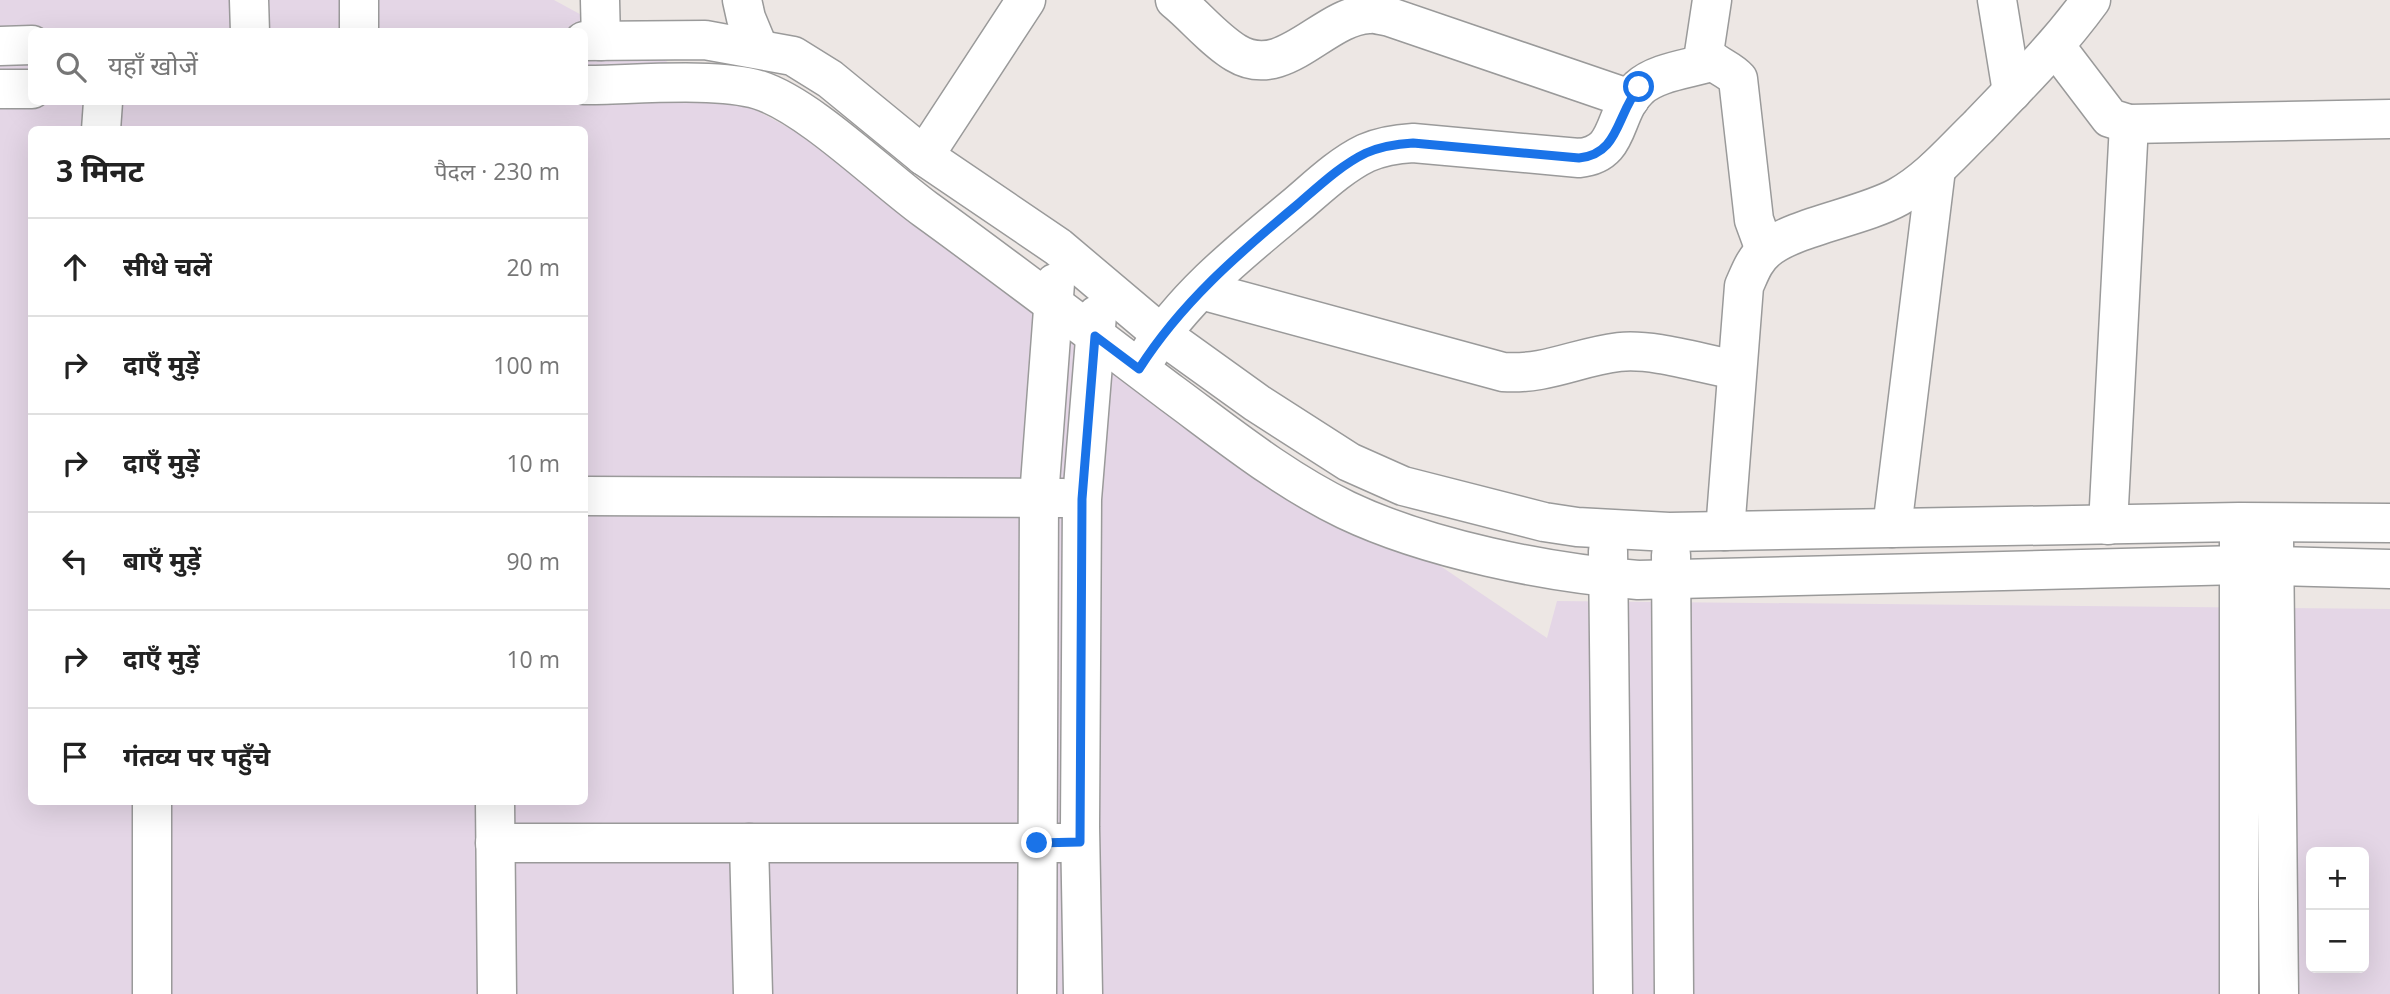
<!DOCTYPE html>
<html lang="hi">
<head>
<meta charset="utf-8">
<style>
	:root { --surface:#fff; --page:#f2f2f2; --text:#222; --muted:#767676; --line:#e0e0e0 }
	body { margin:0; font-family:"Open Sans","Noto Sans Devanagari",sans-serif; background:var(--page); color:var(--text) }
	.controls { position:absolute; right:21px; bottom:21px; display:grid; overflow:hidden; border-radius:10px; box-shadow:0 7px 28px #0002 }
	.controls button { width:63px; height:63px; display:grid; place-items:center; padding:0; border:0; border-bottom:2px solid var(--line); background:var(--surface); color:var(--text); font:35px sans-serif }
	.stop { position:absolute; width:21px; height:21px; margin:-16px; border:5px solid #1a73e8; border-radius:50%; background:#fff }
	.stop.end { background:#1a73e8; border-color:#fff; box-shadow:0 2px 7px #0008 }
	.list { margin:0; padding:0; list-style:none }
	h2 { display:flex; justify-content:space-between; align-items:center; height:91px; margin:0; padding:0 28px; font-size:30px }
	h2 small { font-size:23px; font-weight:400; color:var(--muted) }
	.list li { display:grid; grid-template-columns:46px 1fr auto; gap:21px; align-items:center; box-sizing:border-box; height:98px; padding:0 28px; border-top:2px solid var(--line) }
	.list b { display:block; font-size:26px; white-space:nowrap }
	.list em { font-size:23px; font-style:normal; color:var(--muted) }
	.icon { flex:none; width:38px; height:38px; fill:none; stroke:currentColor; stroke-width:2; stroke-linecap:round; stroke-linejoin:round }
	.map { position:relative; flex:none; width:2390px; height:994px; overflow:hidden }
	.search { position:absolute; background:var(--surface); box-shadow:0 7px 28px #0002; left:28px; top:28px; width:560px; height:77px; display:flex; align-items:center; gap:18px; box-sizing:border-box; padding:0 24px; border-radius:10px; color:var(--muted); font-size:26px }
	.panel { position:absolute; background:var(--surface); box-shadow:0 7px 28px #0002; left:28px; top:126px; width:560px; height:679px; border-radius:10px }
	.map>svg:first-child { display:block }
</style>
</head>
<body>
<div class="map">
<svg width="2390" height="994" viewBox="0 0 2390 994">
	<rect width="100%" height="100%" fill="#ede7e4"/>
	<!-- industrial -->
	<path fill="#e4d6e6" fill-rule="evenodd" d="M 0,0 L 554,0 L 800,134 L 1547,638 L 1557,601 L 2390,609 L 2390,994 L 0,994 ZM 32,32 L 584,32 L 584,102 L 32,102 ZM 32,130 L 584,130 L 584,802 L 32,802 ZM 2311,852 L 2364,852 L 2364,968 L 2311,968 Z"/>
	<g fill="none" stroke-linecap="round" stroke-linejoin="round">
		<!-- minor casing -->
		<g stroke="#9a9a9a" stroke-width="41">
			<g id="minor">
				<path d="M 249,0 L 250,32"/>
				<path d="M 600,0 L 601,41"/>
				<path d="M 742,0 L 746,18 L 758,47"/>
				<path d="M 1175,0 C 1195,16 1214,40 1236,53 C 1284,82 1323,16 1369,14 C 1375,13 1383,16 1390,17 L 1630,99"/>
				<path d="M 1712,0 L 1704,53 C 1713,65 1728,68 1738,79 L 1754,220 L 1765,250"/>
				<path d="M 1997,0 L 2012,92"/>
				<path d="M 359,32 L 359,0"/>
				<path d="M 584,41 L 705,40 L 793,56 L 830,79 L 924,156 L 1058,247 L 1161,334 L 1257,403 L 1349,462 L 1403,486 L 1544,522 L 1577,527 L 1669,532 L 2239,522 L 2390,523"/>
				<path d="M 0,46 L 32,45"/>
				<path d="M 2056,47 L 2110,118 L 2129,124 L 2390,119"/>
				<path d="M 584,85 C 631,85 717,77 759,90 C 809,106 880,176 925,209 C 1008,269 1089,331 1171,393 C 1228,435 1282,479 1346,510 C 1428,549 1548,573 1638,580 L 2240,565 L 2390,569"/>
				<path d="M 0,89 L 32,89"/>
				<path d="M 101,130 L 103,102"/>
				<path d="M 924,156 L 1026,0"/>
				<path d="M 1201,290 L 1503,372 C 1547,375 1577,357 1619,352 C 1653,348 1702,364 1737,370"/>
				<path d="M 1148,355 C 1185,295 1244,249 1298,204 C 1319,186 1341,165 1366,153 C 1382,146 1396,144 1413,143 L 1579,158 C 1623,154 1611,113 1639,88 C 1656,72 1689,69 1711,62"/>
				<path d="M 584,496 L 1063,498"/>
				<path d="M 2108,525 L 2129,124"/>
				<path d="M 1892,528 L 1936,169"/>
				<path d="M 1725,531 L 1744,286 C 1750,273 1754,260 1766,250 C 1792,227 1862,217 1898,197 C 1929,180 1953,151 1978,127 C 2019,84 2056,48 2091,0"/>
				<path d="M 2274,539 L 2279,994"/>
				<path d="M 1608,551 L 1613,994"/>
				<path d="M 1671,555 L 1674,994"/>
				<path d="M 495,802 L 497,994"/>
				<path d="M 495,843 L 1061,843"/>
				<path d="M 749,843 L 753,994"/>
				<path d="M 152,994 L 152,802"/>
				<path d="M 1037,994 L 1039,497 L 1055,283"/>
				<path d="M 1083,994 L 1080,827 L 1082,499 L 1097,315"/>
				<path d="M 2239,994 L 2239,538"/>
			</g>
		</g>
		<!-- minor -->
		<use href="#minor" stroke="#fff" stroke-width="38"/>
	</g>
	<g fill="none" stroke-linecap="round" stroke-linejoin="round">
		<!-- route -->
		<path stroke="#1a73e8" stroke-width="9" d="M 1037,843 L 1080,842 L 1082,499 L 1095,336 L 1139,369 C 1181,303 1238,254 1298,204 C 1319,186 1341,165 1366,153 C 1382,146 1396,144 1413,143 L 1579,158 C 1619,154 1616,116 1639,87"/>
	</g>
</svg>
<div class="controls">
<button>+</button>
<button>−</button>
</div>
<div class="stop" style="left:1639px;top:87px"></div>
<div class="stop end" style="left:1037px;top:843px"></div>
<div class="search"><svg class="icon" aria-label="search" viewBox="0 0 24 24"><circle cx="10" cy="10" r="6"/><path d="M15 15l6 6"/></svg>यहाँ खोजें</div>
<section class="panel">
<h2>3 मिनट<small>पैदल · 230 m</small></h2>
<ul class="list">
<li><svg class="icon" aria-label="ahead" viewBox="0 0 24 24"><path d="M12 20V5M6 11l6-6 6 6"/></svg><div><b>सीधे चलें</b></div><em>20 m</em></li>
<li><svg class="icon" aria-label="right" viewBox="0 0 24 24"><path d="M7 20v-9h11M14 6l5 5-5 5"/></svg><div><b>दाएँ मुड़ें</b></div><em>100 m</em></li>
<li><svg class="icon" aria-label="right" viewBox="0 0 24 24"><path d="M7 20v-9h11M14 6l5 5-5 5"/></svg><div><b>दाएँ मुड़ें</b></div><em>10 m</em></li>
<li><svg class="icon" aria-label="left" viewBox="0 0 24 24"><path d="M17 20v-9H6M10 6l-5 5 5 5"/></svg><div><b>बाएँ मुड़ें</b></div><em>90 m</em></li>
<li><svg class="icon" aria-label="right" viewBox="0 0 24 24"><path d="M7 20v-9h11M14 6l5 5-5 5"/></svg><div><b>दाएँ मुड़ें</b></div><em>10 m</em></li>
<li><svg class="icon" aria-label="arrive" viewBox="0 0 24 24"><path d="M6 21V4h12l-3 4 3 4H6"/></svg><div><b>गंतव्य पर पहुँचे</b></div></li>
</ul>
</section>
</div>
</body>
</html>
